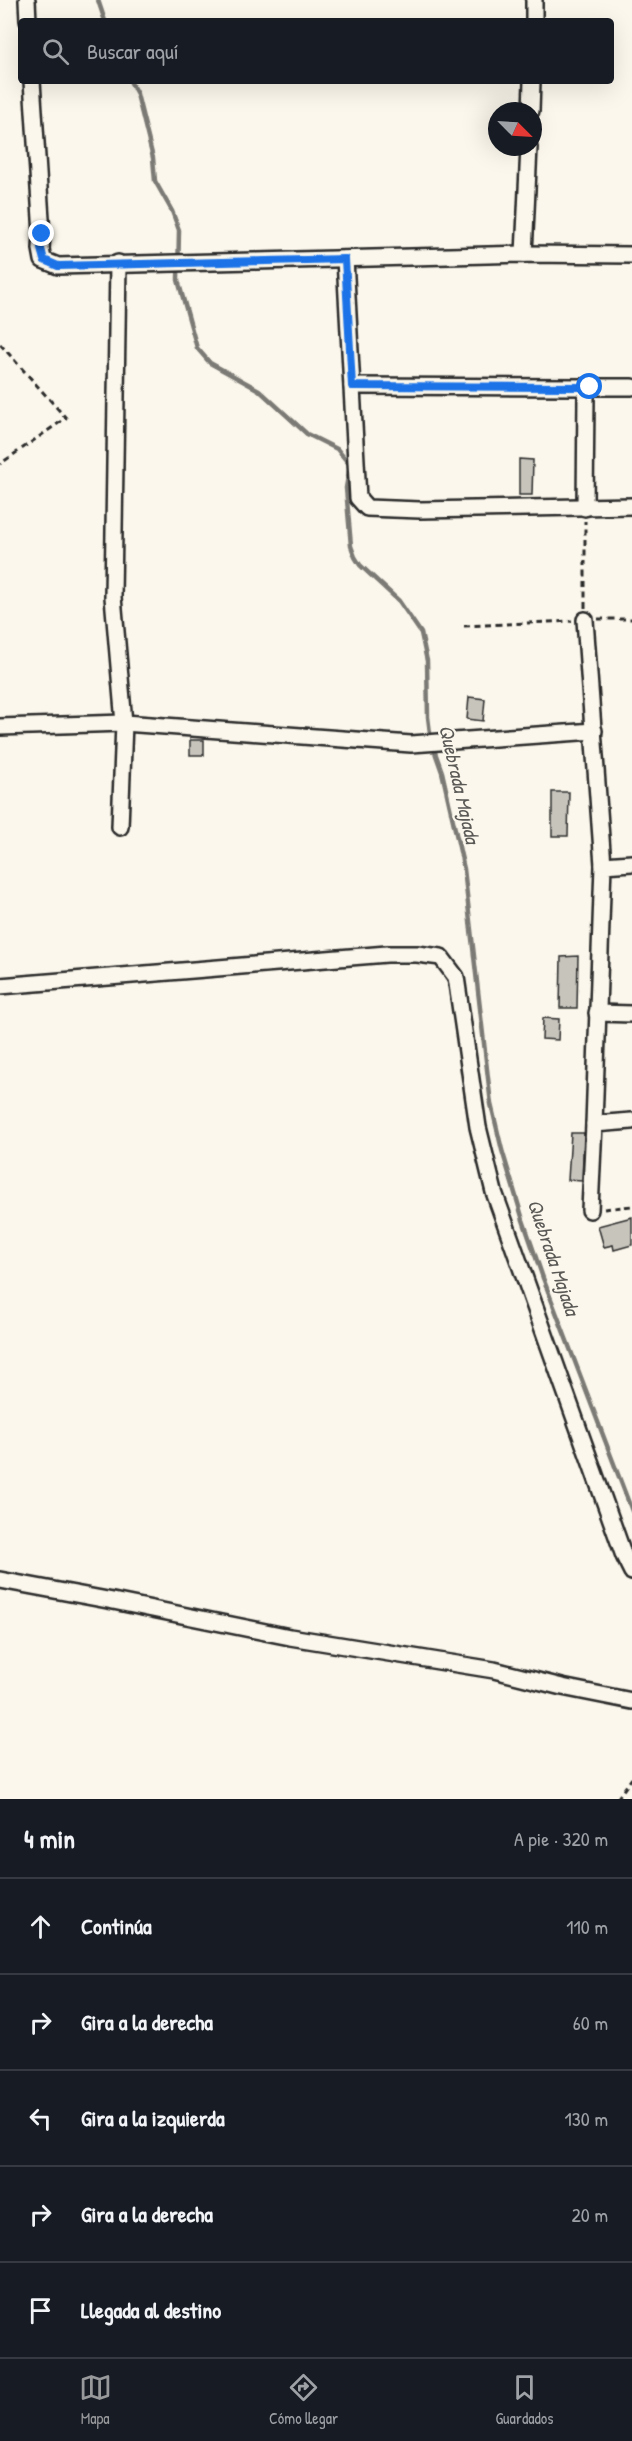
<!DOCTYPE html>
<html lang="es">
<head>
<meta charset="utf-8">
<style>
	:root { --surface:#171b24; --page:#20242c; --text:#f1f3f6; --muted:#9ea1a6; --line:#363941; --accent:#98999b }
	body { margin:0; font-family:"Patrick Hand",sans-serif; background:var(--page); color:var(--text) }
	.compass { position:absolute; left:488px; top:102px; width:54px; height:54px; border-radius:50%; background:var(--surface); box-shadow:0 6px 24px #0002; rotate:114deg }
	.stop { position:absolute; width:18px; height:18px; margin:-14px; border:4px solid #1a73e8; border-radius:50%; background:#fff }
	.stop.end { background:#1a73e8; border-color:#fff; box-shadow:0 2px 6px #0008 }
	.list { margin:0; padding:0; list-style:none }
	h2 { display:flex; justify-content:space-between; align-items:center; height:78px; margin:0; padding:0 24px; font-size:26px }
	h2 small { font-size:20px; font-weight:400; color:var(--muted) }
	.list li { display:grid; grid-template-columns:39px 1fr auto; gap:18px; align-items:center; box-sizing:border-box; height:96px; padding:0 24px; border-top:2px solid var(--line) }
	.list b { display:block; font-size:22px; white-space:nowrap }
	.list em { font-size:20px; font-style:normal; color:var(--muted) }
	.icon { flex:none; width:33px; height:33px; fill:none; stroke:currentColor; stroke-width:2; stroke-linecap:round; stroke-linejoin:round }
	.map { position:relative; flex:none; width:632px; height:1799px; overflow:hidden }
	.search { position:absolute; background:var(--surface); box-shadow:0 6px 24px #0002; left:18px; right:18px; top:18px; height:66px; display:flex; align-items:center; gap:15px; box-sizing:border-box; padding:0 21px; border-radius:6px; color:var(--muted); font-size:22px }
	.sheet { height:558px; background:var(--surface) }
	nav { display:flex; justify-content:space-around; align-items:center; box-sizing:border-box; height:84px; border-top:2px solid var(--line); background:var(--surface); font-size:16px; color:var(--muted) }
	nav a { display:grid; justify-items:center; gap:3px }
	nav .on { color:var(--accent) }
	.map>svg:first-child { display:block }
</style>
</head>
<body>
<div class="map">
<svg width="632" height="1799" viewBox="0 0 632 1799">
	<rect width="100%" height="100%" fill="#fbf7ec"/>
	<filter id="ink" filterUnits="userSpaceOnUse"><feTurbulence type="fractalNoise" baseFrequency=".0167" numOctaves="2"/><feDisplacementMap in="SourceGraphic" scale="12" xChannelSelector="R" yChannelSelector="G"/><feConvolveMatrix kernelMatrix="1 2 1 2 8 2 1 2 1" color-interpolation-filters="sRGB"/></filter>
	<g filter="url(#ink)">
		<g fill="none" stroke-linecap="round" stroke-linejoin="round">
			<!-- stream -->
			<g stroke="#7b7a75" stroke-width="4.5">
				<path d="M 98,0 L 105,21"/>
				<path d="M 130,81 L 137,94 L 153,158 L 155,181 L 172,211 L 179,230 L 178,280 L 197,348 L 210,363 L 259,390 L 307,434 L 337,449 L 350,465 L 346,488 L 351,546 L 355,557 L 360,565 L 399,601 L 421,633 L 427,661 L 428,717 L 431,741 L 442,772 L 464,869 L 491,1104 L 502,1150 L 523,1220 L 543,1278 L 632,1511"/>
			</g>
		</g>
		<!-- building -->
		<g fill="#c7c4bc" stroke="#2b2b2b" stroke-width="1.5">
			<path d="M 519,459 L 533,460 L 532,495 L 519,495 Z"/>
			<path d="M 469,697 L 485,699 L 483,721 L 467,719 Z"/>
			<rect x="190" y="740" width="14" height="15"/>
			<path d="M 552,792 L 569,792 L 568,836 L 552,836 Z"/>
			<path d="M 578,956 L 577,1008 L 560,1008 L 561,957 Z"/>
			<path d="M 543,1018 L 559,1019 L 558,1040 L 542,1039 Z"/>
			<path d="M 571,1133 L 584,1133 L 582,1181 L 568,1180 Z"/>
			<path d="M 632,1217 L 632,1245 L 614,1250 L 613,1245 L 604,1247 L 598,1226 Z"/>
		</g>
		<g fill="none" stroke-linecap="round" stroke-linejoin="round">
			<!-- minor casing -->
			<g stroke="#2b2b2b" stroke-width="20">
				<g id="minor">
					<path d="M 27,0 L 28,21"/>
					<path d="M 534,21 L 534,0"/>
					<path d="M 32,81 L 42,234 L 41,249 L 43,260 L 58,266 L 524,254 L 632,255"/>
					<path d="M 531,111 L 532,81"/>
					<path d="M 524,254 L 529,147"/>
					<path d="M 345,259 L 358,498 L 367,508 L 420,510 L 632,506"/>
					<path d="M 118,263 L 113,597 L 124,723 L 120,827"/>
					<path d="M 352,386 L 589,387"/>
					<path d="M 585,508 L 586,394 L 589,387 L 632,387"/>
					<path d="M 585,620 L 603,865"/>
					<path d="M 0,727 L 124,723 L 411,744 L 594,731"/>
					<path d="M 0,986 L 387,954 L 417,954 L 441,957 L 456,977 L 478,1127 L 494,1192 L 624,1556 L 632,1572"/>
					<path d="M 597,1013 L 632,1014"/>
					<path d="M 594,1124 L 603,865 L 632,863"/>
					<path d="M 590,1210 L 594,1124 L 632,1121"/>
					<path d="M 0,1580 L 113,1601 L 290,1637 L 494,1670 L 562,1687 L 632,1701"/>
				</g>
			</g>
			<!-- path -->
			<g stroke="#2b2b2b" stroke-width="3" stroke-dasharray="6 4.5" stroke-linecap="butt">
				<path d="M 0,344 L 66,418 L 0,464"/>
				<path d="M 585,608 L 585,521"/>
				<path d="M 598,619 L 632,619"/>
				<path d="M 464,626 L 572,621"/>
				<path d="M 604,1209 L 632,1206"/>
				<path d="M 617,1799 L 632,1778"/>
			</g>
			<!-- minor -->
			<use href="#minor" stroke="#fbf7ec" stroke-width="15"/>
		</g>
	</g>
	<g fill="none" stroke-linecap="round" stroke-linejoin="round" filter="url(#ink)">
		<!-- route -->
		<path stroke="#1a73e8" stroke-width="8" d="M 42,234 L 41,249 L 44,260 L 58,266 L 345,259 L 352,386 L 590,387"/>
	</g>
	<g text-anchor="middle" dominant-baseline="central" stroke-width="4.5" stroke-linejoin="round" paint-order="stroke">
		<!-- water labels -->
		<g font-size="20" font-style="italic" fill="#5a5956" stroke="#fbf7ec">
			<text transform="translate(460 784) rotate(77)">Quebrada Majada</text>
			<text transform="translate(554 1257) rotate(71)">Quebrada Majada</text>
		</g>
	</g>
</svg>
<svg class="compass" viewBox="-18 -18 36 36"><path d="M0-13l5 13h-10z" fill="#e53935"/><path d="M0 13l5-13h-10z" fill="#9ea1a6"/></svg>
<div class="stop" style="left:590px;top:387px"></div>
<div class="stop end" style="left:42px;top:234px"></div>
<div class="search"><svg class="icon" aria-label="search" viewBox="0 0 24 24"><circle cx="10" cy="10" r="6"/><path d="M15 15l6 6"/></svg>Buscar aquí</div>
</div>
<section class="sheet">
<h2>4 min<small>A pie · 320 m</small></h2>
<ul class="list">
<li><svg class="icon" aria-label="ahead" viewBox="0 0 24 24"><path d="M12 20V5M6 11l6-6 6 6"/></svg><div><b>Continúa</b></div><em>110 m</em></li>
<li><svg class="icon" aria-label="right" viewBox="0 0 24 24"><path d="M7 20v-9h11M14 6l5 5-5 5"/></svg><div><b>Gira a la derecha</b></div><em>60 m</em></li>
<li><svg class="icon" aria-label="left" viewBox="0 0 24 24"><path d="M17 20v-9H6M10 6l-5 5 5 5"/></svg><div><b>Gira a la izquierda</b></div><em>130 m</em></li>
<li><svg class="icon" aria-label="right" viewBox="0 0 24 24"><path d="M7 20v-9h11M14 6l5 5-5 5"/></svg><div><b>Gira a la derecha</b></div><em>20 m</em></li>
<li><svg class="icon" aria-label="arrive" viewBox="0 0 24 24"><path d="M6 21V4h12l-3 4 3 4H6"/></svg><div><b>Llegada al destino</b></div></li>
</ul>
</section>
<nav>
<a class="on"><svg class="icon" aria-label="map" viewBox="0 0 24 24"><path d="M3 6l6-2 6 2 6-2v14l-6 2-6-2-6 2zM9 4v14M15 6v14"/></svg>Mapa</a>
<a><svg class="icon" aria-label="directions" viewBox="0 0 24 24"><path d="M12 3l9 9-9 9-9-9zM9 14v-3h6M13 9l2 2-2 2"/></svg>Cómo llegar</a>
<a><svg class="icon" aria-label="saved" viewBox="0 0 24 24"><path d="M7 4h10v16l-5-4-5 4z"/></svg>Guardados</a>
</nav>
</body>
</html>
